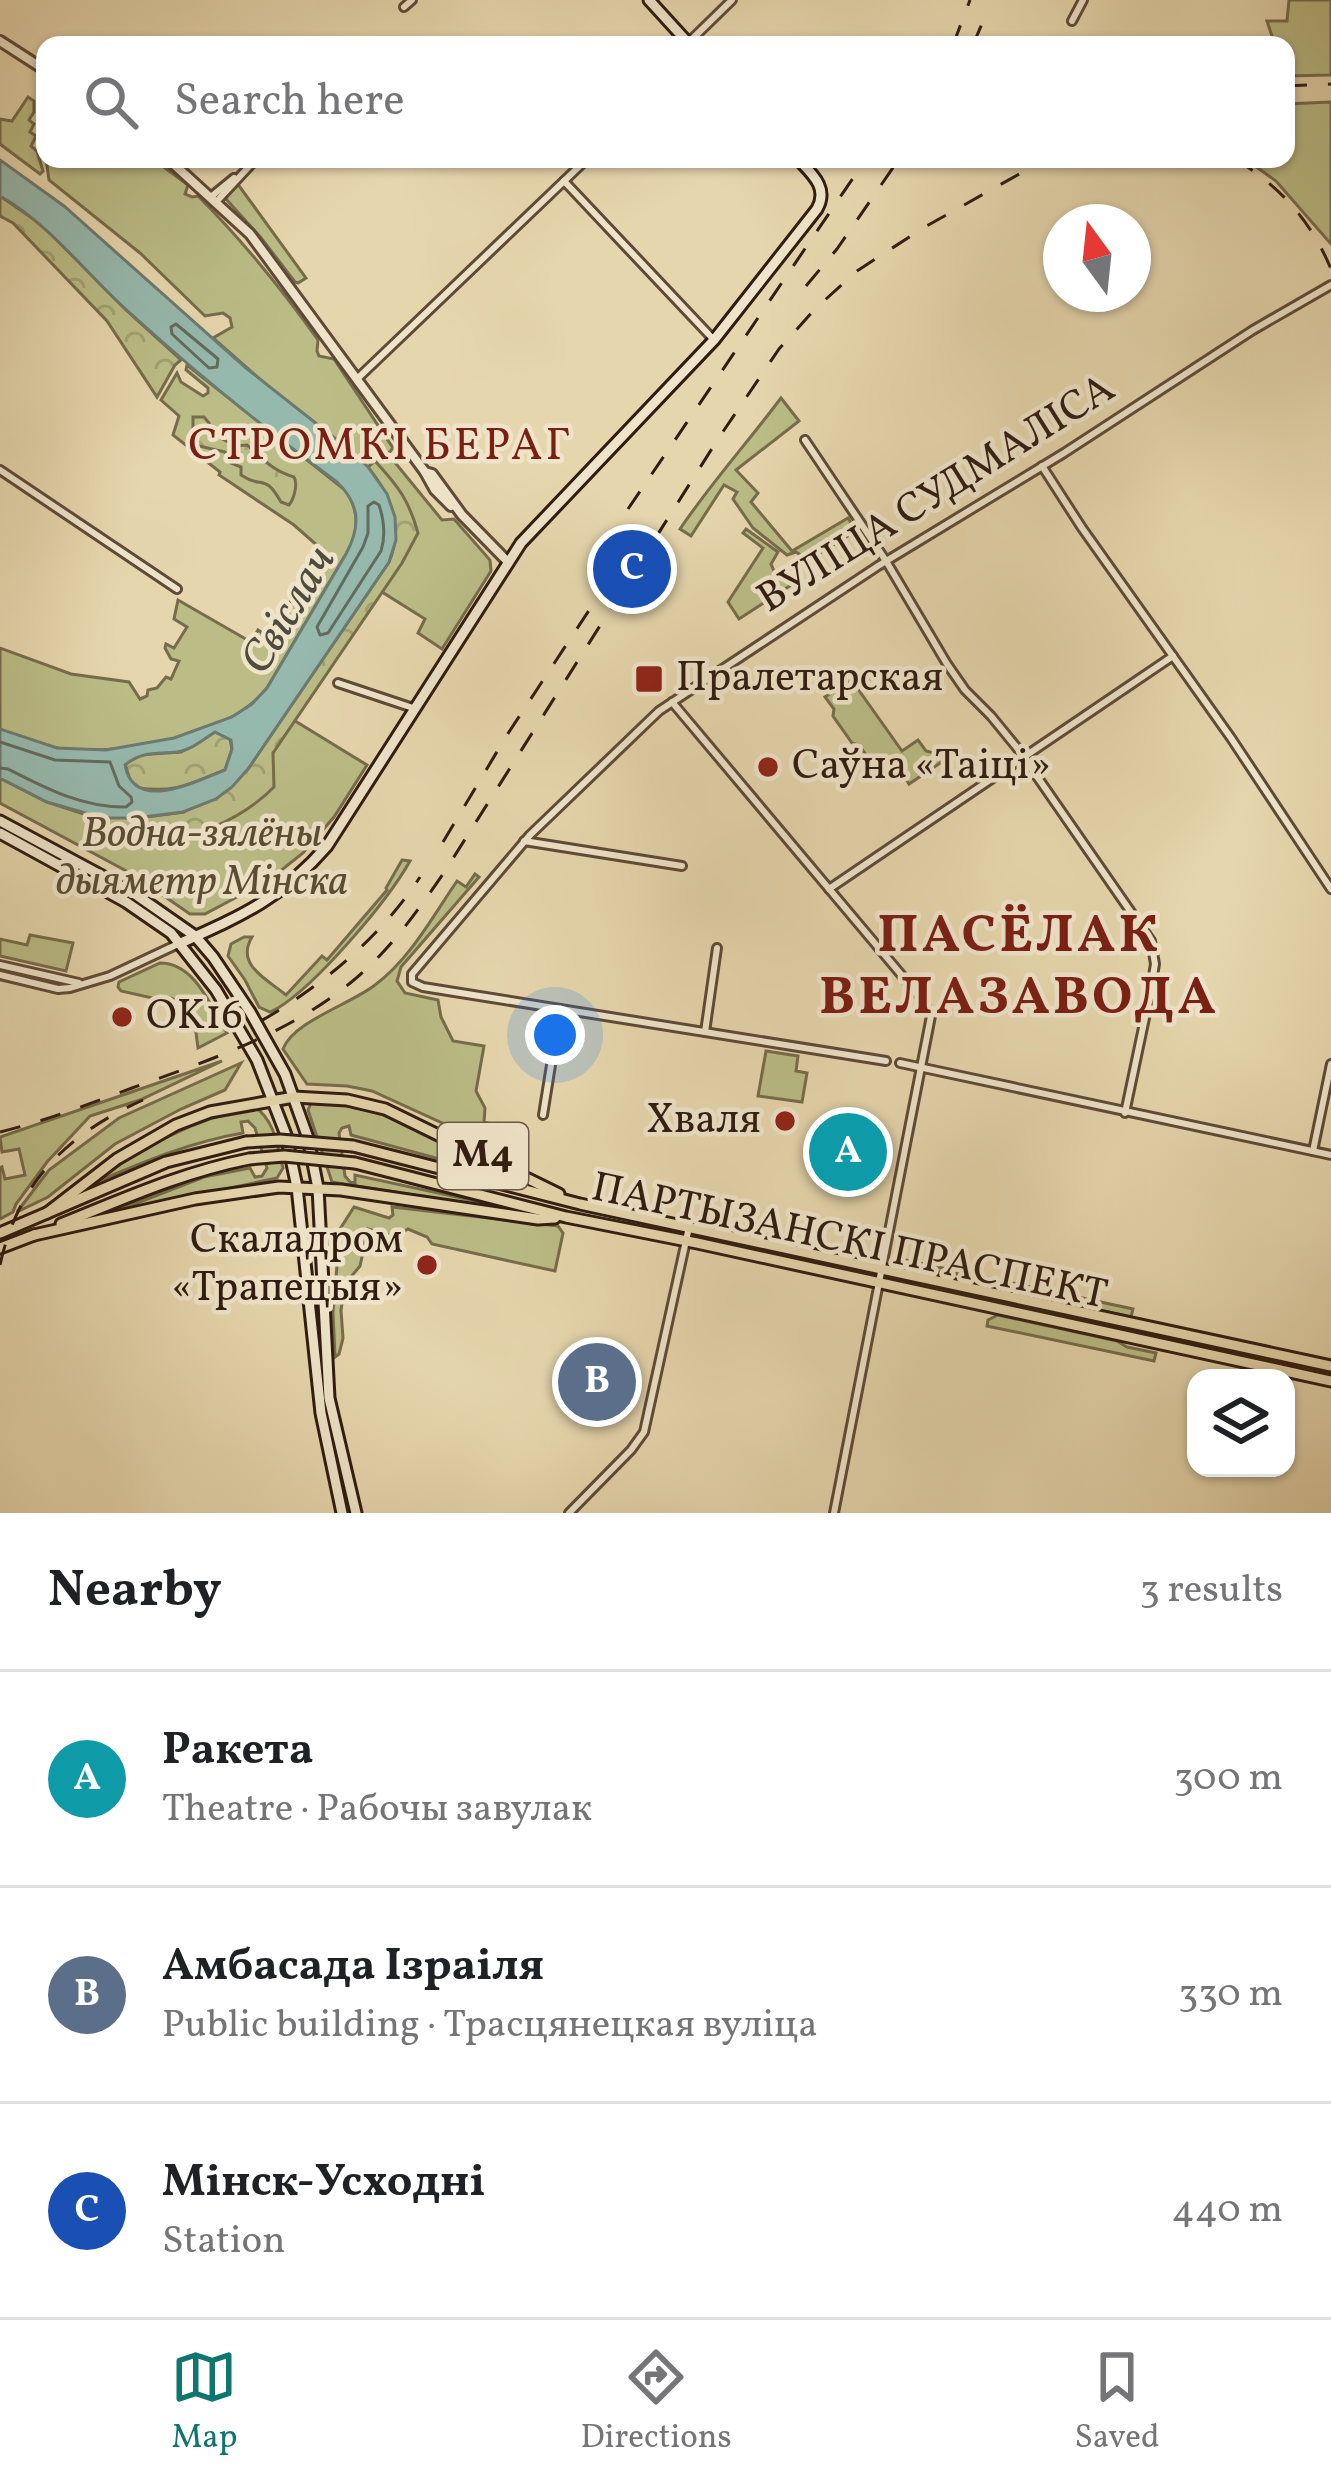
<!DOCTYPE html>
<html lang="en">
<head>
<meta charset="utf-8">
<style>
	:root { --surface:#fff; --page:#f2f2f2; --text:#202124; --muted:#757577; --line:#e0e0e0; --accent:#0f766e }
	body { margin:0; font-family:Vollkorn,serif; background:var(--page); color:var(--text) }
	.controls { position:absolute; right:36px; bottom:36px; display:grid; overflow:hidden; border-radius:24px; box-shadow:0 3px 9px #0004 }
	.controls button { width:108px; height:108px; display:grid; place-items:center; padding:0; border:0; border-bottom:3px solid var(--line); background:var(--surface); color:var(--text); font:60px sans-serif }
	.compass { position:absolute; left:1043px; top:204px; width:108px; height:108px; border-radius:50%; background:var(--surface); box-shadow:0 3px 9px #0004; rotate:345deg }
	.you { position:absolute; left:555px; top:1035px; width:42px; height:42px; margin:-30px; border:9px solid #fff; border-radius:50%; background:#1a73e8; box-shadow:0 0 0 18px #1a73e833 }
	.badge { display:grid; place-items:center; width:78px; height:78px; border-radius:50%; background:var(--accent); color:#fff; font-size:39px; font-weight:700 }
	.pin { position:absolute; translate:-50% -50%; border:6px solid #fff; box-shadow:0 3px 12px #0006 }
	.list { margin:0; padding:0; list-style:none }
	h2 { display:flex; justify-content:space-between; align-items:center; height:156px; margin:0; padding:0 48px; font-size:51px }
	h2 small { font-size:39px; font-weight:400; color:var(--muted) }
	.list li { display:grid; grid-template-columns:78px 1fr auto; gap:36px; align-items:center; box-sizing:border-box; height:216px; padding:0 48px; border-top:3px solid var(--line) }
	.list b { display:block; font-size:45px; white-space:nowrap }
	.list p { margin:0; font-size:39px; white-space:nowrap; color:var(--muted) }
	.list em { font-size:39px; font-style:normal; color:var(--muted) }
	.icon { flex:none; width:66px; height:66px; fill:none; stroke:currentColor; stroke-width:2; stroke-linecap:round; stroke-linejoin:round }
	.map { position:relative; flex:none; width:1331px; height:1513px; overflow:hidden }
	.search { position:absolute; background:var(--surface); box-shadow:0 3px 9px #0004; left:36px; right:36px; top:36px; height:132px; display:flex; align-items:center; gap:30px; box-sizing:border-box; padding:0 42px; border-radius:24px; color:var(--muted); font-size:45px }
	.sheet { height:804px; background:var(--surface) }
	nav { display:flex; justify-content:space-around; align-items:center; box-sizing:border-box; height:168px; border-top:3px solid var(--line); background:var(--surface); font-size:33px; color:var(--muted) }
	nav a { display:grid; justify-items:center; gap:6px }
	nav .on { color:var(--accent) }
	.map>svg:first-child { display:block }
</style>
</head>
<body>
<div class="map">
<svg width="1331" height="1513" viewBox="0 0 1331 1513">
	<defs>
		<pattern id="forest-crowns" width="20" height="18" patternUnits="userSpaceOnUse" patternTransform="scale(3)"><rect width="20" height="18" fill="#bbbc86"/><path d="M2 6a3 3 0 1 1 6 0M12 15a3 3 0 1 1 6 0" fill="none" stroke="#a1a173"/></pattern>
	</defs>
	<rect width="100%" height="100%" fill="#e6d6ad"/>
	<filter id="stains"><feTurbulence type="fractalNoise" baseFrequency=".00167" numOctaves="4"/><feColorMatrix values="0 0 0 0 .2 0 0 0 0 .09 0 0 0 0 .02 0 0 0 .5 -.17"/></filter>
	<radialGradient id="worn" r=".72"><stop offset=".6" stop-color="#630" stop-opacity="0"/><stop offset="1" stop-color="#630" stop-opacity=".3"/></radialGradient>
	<!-- green -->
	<g fill="#bbbc86" stroke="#766c4b" stroke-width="3">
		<path d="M 1289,0 L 1331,0 L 1331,75 L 1286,76 L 1286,45 L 1275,45 L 1267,21 L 1287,21 Z"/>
		<path d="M 28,97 L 34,101 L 34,112 L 29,120 L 34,124 L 30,132 L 36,136 L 31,146 L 37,151 L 43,171 L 40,174 L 0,144 L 0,119 L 12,121 Z"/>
		<path d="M 1331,102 L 1331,244 L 1276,181 L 1245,159 L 1286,159 L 1286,104 Z"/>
		<path d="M 46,159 L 153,159 L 188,185 L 185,194 L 192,197 L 198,196 C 243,241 281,288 318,340 L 317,351 L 319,356 L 334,359 L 393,448 L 388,454 L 442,520 L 454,519 L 490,560 L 491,571 L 442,649 L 418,633 L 425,619 L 382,592 L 375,585 L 373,474 L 351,451 L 270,388 L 213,338 L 232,327 L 230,318 L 223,313 L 205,316 L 140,253 L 49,180 Z"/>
		<path d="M 237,183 L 306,278 L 298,283 L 295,282 L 262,239 L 226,199 L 227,193 Z"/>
		<path d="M 187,365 L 345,490 C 357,507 359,523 352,544 L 267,688 C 229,736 132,753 73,750 C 48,748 22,739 0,729 L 0,648 L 71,674 L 129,682 L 140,699 L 147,696 L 148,690 L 157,688 L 166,677 L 171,679 L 179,661 L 171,659 L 165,648 L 166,644 L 174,648 L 187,627 L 174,619 L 178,600 L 251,642 L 258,630 L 275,642 L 281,634 L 273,628 L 319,557 L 319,547 L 294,525 L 219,475 L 220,472 L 173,435 L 179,416 L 161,400 L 177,373 L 181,382 L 203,396 L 208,393 L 208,388 L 186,370 Z"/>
		<path d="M 781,398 L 799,421 L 736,470 L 758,493 L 751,502 L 792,551 L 848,518 L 856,531 L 818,554 L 813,548 L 802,556 L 796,552 L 787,555 L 753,528 L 733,499 L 737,492 L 724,485 L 691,536 L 680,529 C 711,483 748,442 781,398 Z"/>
		<path d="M 746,529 L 778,552 L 771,564 L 774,571 L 799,580 L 739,619 L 728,602 L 763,548 L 743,533 Z"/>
		<path d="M 865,674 L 870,679 L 858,689 L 902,751 L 918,740 L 926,751 L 949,757 L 909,784 L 903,774 L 896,774 L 888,779 L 882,777 L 859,745 L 852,743 L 833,716 L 834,709 L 825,697 L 839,688 L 849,687 L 849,681 Z"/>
		<path d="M 287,716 L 367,765 L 334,817 L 303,853 L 269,880 L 205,914 L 190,914 L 132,874 L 0,803 L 0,778 L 47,802 L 90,816 L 135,818 L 169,813 L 248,769 Z"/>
		<path d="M 402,860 L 410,861 C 387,902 317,984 278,1008 L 270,1012 L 259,1007 L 245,980 L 228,956 L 231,944 L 244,937 L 252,937 C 235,965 267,979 286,995 L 322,956 L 327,960 L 387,890 L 386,888 Z"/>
		<path d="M 475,874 L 479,877 L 401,967 L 397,981 L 405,993 L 438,1000 L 441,1017 L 453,1041 L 484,1046 L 476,1091 L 485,1108 L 484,1122 L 491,1124 L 492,1127 L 473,1137 L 372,1091 L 347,1086 L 307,1084 L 283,1049 C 294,1021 351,1004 375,985 C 410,959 433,916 457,881 L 466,887 Z"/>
		<path d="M 30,935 L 73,943 L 66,971 L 0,956 L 0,939 L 27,945 Z"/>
		<path d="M 160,963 C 195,963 210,1005 227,1033 L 198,1048 L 195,1025 L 189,1023 L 189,1006 L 171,998 L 161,1000 L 121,991 L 118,987 L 119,982 Z"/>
		<path d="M 766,1051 L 798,1056 L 796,1071 L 807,1073 L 802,1102 L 758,1096 Z"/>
		<path d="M 222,1061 L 140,1100 L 90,1116 L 47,1162 L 16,1204 L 13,1212 L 0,1219 L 0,1168 L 2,1167 L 5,1179 L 25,1175 L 19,1149 L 2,1152 L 0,1137 Z"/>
		<path d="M 241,1063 L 225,1090 L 181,1109 L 115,1144 L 48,1197 L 17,1212 L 49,1170 L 119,1118 Z"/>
		<path d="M 317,1101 C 396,1110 454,1142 521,1181 L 351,1135 L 349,1126 L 342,1128 L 339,1133 L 345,1176 L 350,1182 L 355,1183 L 355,1175 L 494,1205 L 494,1208 L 332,1182 L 308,1110 L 311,1103 Z"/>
		<path d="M 255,1107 C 275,1121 277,1145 283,1168 L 277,1178 L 111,1213 L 204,1177 L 250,1168 L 255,1177 L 262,1176 L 267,1168 L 255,1128 L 248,1121 L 241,1122 L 243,1133 C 189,1142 139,1164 89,1185 C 142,1148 191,1119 255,1107 Z"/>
		<path d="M 354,1207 L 389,1218 L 393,1215 L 392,1207 L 558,1226 L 563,1233 L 555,1271 L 432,1244 L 427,1237 L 408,1229 L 395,1237 L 368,1229 L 360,1266 L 345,1284 L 341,1310 L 343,1338 L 339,1354 L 335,1357 L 333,1313 L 340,1229 Z"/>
		<path d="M 896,1258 L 1133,1309 L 1131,1317 L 1027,1295 L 1025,1288 L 941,1271 L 934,1275 L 894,1266 Z"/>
		<path d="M 998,1315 L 1117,1341 L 1127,1347 L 1156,1353 L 1154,1361 L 987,1326 L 988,1320 Z"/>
	</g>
	<!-- forest -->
	<g fill="url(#forest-crowns)" stroke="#766c4b" stroke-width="3">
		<path d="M 0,196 L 42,225 L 126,310 L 181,360 L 175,365 L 157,397 L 107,321 L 13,223 L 0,216 Z"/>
		<path d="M 193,417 L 204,417 L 209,423 L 209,432 L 236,446 L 247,445 C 264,460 273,471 294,477 C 298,484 294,499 289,505 L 281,502 C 264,472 263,490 241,475 L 241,467 L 231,463 L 225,452 L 199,446 L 193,439 Z"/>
		<path d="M 375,461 C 398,486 409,500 418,533 L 402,563 L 273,753 L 274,787 C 244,818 200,835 159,846 L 151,837 L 146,817 L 184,812 L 248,769 L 389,562 C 404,526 391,496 368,467 Z"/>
		<path d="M 215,732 L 230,739 L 232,749 L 225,770 C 191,783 177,793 139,788 L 130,780 L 125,764 L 137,755 L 181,752 Z"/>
	</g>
	<!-- water -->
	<path fill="#96b9ae" stroke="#6d7a6f" stroke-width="3" fill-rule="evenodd" d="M 0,160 L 64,206 L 246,368 L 351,451 L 368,467 L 387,494 L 395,517 L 396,540 L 389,562 L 248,769 L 232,787 L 216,799 L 183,812 L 135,818 L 103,818 L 47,802 L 0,778 L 0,729 L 57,748 L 106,750 L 174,738 L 232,717 L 252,704 L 267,688 L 346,554 C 361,526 360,504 337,482 C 265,429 196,373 130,313 C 86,274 51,225 0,196 ZM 215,732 L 231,740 L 232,749 L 225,770 C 196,781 134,814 125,765 C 142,751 156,754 177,752 C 191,750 203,740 215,732 Z"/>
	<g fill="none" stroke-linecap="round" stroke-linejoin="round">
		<!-- shore -->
		<g stroke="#636a5f" stroke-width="3">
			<path d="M 176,324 L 218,359 L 217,367 L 209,368 L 172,334 L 171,327 Z"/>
			<path d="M 374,502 L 379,505 C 384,520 386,535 381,551 L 328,633 L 320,635 L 317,627 L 363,547 L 368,533 L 368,506 Z"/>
			<path d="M 0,742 L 55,760 L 110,762 L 119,786 L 131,797 L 132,802 L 126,807 C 83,808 45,788 8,769 L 0,768"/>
		</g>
		<!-- minor casing -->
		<g stroke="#5e4a37" stroke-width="12">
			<g id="minor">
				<path d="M 404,7 L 412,0"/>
				<path d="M 1072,21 L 1083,0"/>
				<path d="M 688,43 L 732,0"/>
				<path d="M 564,181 L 714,340"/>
				<path d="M 212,196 L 234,178"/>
				<path d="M 217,201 L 256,159"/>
				<path d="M 357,379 L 587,159"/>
				<path d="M 805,440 L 886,561 L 947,664 L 965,690 L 991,716 L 1018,749 L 1151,941 L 1155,964 L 1149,999 L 1125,1113"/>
				<path d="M 1042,466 L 1082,528 L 1231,738 L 1331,889"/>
				<path d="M 0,470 L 177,589"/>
				<path d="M 338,683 L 413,708"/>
				<path d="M 672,702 L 920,997 L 931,1016 L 834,1513"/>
				<path d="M 524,841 L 682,866"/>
				<path d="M 829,889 L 1173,656"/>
				<path d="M 0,965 L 79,983"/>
				<path d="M 0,975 L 58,989 L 70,988 L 110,976 L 178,944"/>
				<path d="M 705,1032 L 717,948"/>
				<path d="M 886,1061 L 423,987 L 412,982 L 412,974 L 530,835 L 659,711 L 878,566 L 1064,453 L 1253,330 L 1331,285"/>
				<path d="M 900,1063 L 1331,1155"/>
				<path d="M 543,1115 L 560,1009"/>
				<path d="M 1313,1151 L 1331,1064"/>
				<path d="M 569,1513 L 631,1450 L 644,1432 L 689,1227"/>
			</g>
		</g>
		<!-- tertiary casing -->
		<g stroke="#5e4a37" stroke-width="14">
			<g id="tertiary">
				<path d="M 0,41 L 45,70"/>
				<path d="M 168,159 L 250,234 L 425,472 L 432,474 L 462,515 L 507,561"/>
				<path d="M 425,472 L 435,490 L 451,506"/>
			</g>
		</g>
		<!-- secondary casing -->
		<g stroke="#301c10" stroke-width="15">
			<g id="secondary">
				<path d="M 649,0 L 690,45"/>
				<path d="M 0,821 L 132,892 L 195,936 L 213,957 L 250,1012 L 285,1074 L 308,1138 L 318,1188 L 329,1398 L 356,1513"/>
				<path d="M 0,833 L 126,902 L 171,933 L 216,990 L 257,1060 L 286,1135 L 297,1187 L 321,1413 L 342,1513"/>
				<path d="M 181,943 C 243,915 282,898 327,846 L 521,543 L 714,340 L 817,209 C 829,188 812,174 798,159"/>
			</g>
		</g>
		<!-- primary casing -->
		<g stroke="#301c10" stroke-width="15">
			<g id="primary">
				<path d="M 353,1146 L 580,1204 L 1331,1366"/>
				<path d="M 355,1163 L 566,1217 L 697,1243 L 1331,1381"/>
				<path d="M 47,1213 L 117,1159 L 176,1125 L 210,1112 L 294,1097 L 347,1100 L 385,1109 L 559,1194"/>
				<path d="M 61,1224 C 123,1199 183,1172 249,1159"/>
				<path d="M 0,1233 L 166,1162 L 246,1142"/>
				<path d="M 34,1235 L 195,1199 L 279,1187 L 341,1190 L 538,1219 L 555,1218"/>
				<path d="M 0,1248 L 34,1235"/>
			</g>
		</g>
		<!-- minor -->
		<use href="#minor" stroke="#efe4ca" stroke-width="6"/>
		<!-- tertiary -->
		<use href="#tertiary" stroke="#efe4ca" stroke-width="8"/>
		<!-- secondary -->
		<use href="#secondary" stroke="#efe4ca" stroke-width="9"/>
		<!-- primary -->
		<use href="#primary" stroke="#e6d6ad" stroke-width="9"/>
		<!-- rail -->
		<g stroke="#301c10" stroke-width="3" stroke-dasharray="21 21" stroke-linecap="butt">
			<path d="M 953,45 L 970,0"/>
			<path d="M 973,45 L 989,7"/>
			<path d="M 1286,86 L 1331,84"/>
			<path d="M 1235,159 C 1280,186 1311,221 1331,269"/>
			<path d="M 806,286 L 837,249 L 899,159"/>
			<path d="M 628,509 L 866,159"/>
			<path d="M 443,842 L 507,735 L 630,548"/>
			<path d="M 261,1021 C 323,985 381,937 420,877"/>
			<path d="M 0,1132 C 45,1121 89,1104 132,1088 C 207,1061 286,1035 349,984 C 388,953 417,912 445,871 L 718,439 L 779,349 L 815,309 L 857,271 L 923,228 L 1046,159"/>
			<path d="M 0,1265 C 18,1182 67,1134 143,1100"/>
		</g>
		<!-- primary-bridge casing -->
		<g stroke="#301c10" stroke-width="15" stroke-linecap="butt">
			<g id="primary-bridge">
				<path d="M 246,1142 L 280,1140 L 353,1146"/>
				<path d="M 249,1159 L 284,1156 L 355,1163"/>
			</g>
		</g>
		<!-- primary-bridge -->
		<use href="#primary-bridge" stroke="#e6d6ad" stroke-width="9"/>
	</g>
	<!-- markers -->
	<g fill="#8f2418" stroke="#efe4ca" stroke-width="4.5">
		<rect x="634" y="664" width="30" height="30" rx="6"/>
		<circle cx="768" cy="767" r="12"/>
		<circle cx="122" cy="1017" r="12"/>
		<circle cx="785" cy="1121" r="12"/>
		<circle cx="427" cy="1265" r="12"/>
	</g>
	<g text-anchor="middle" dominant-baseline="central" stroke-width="9" stroke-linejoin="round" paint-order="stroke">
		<!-- shield labels -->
		<rect fill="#efe4ca" stroke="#695848" stroke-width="3" x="438" y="1123" width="90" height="66" rx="9"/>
		<g font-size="39" font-weight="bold" fill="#301c10">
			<text x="483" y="1156">М4</text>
		</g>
		<!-- street labels -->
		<g font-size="42" fill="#301c10" stroke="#efe4ca">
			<text transform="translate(937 495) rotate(-32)">ВУЛІЦА СУДМАЛІСА</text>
			<text transform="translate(849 1243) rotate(12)">ПАРТЫЗАНСКІ ПРАСПЕКТ</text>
		</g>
		<!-- poi labels -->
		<g font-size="42" fill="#301c10" stroke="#efe4ca" text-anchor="start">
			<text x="676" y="679">Пралетарская</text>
			<text x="792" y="767">Саўна «Таіці»</text>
			<text x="146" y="1017">OK16</text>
			<text x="761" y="1121" text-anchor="end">Хваля</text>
			<text x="403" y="1241" text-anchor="end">Скаладром<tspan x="403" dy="48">«Трапецыя»</tspan></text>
		</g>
		<!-- park labels -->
		<g font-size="42" font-style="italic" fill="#5a4c33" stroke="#efe4ca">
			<text x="202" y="835">Водна-зялёны<tspan x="202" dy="48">дыяметр Мінска</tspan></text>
		</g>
		<!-- neighbourhood labels -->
		<g font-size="45" letter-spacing="3" fill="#7a1f14" stroke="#efe4ca">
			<text x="381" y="447">СТРОМКІ БЕРАГ</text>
		</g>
		<!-- water labels -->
		<g font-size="45" font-style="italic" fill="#4f4b3f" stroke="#efe4ca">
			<text transform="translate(290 611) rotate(-59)">Свіслач</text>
		</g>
		<!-- district labels -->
		<g font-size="54" font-weight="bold" letter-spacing="3" fill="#7a1f14" stroke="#efe4ca">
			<text x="1019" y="937">ПАСЁЛАК<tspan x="1019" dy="62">ВЕЛАЗАВОДА</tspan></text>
		</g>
	</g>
	<rect width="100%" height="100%" filter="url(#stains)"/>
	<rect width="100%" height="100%" fill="url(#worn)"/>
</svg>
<div class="controls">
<button><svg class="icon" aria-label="layers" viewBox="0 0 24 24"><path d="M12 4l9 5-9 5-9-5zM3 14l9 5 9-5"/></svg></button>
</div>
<svg class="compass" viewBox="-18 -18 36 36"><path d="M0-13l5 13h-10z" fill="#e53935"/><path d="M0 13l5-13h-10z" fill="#757577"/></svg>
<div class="you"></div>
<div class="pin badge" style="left:848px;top:1152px;background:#0f9aa8">A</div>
<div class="pin badge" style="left:597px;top:1382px;background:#5c6f8a">B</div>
<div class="pin badge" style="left:632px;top:569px;background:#1a4fb4">C</div>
<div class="search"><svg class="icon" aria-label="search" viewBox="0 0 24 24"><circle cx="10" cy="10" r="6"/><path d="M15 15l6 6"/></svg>Search here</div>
</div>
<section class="sheet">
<h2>Nearby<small>3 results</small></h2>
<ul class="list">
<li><span class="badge" style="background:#0f9aa8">A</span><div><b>Ракета</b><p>Theatre · Рабочы завулак</p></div><em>300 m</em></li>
<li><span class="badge" style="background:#5c6f8a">B</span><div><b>Амбасада Ізраіля</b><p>Public building · Трасцянецкая вуліца</p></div><em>330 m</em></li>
<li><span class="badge" style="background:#1a4fb4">C</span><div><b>Мінск-Усходні</b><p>Station</p></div><em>440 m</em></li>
</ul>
</section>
<nav>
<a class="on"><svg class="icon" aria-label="map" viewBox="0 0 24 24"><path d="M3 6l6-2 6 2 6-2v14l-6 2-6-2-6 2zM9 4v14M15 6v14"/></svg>Map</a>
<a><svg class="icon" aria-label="directions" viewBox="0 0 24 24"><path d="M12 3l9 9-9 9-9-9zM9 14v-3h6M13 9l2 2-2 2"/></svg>Directions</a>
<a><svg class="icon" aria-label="saved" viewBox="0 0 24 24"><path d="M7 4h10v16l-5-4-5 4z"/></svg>Saved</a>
</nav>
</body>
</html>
